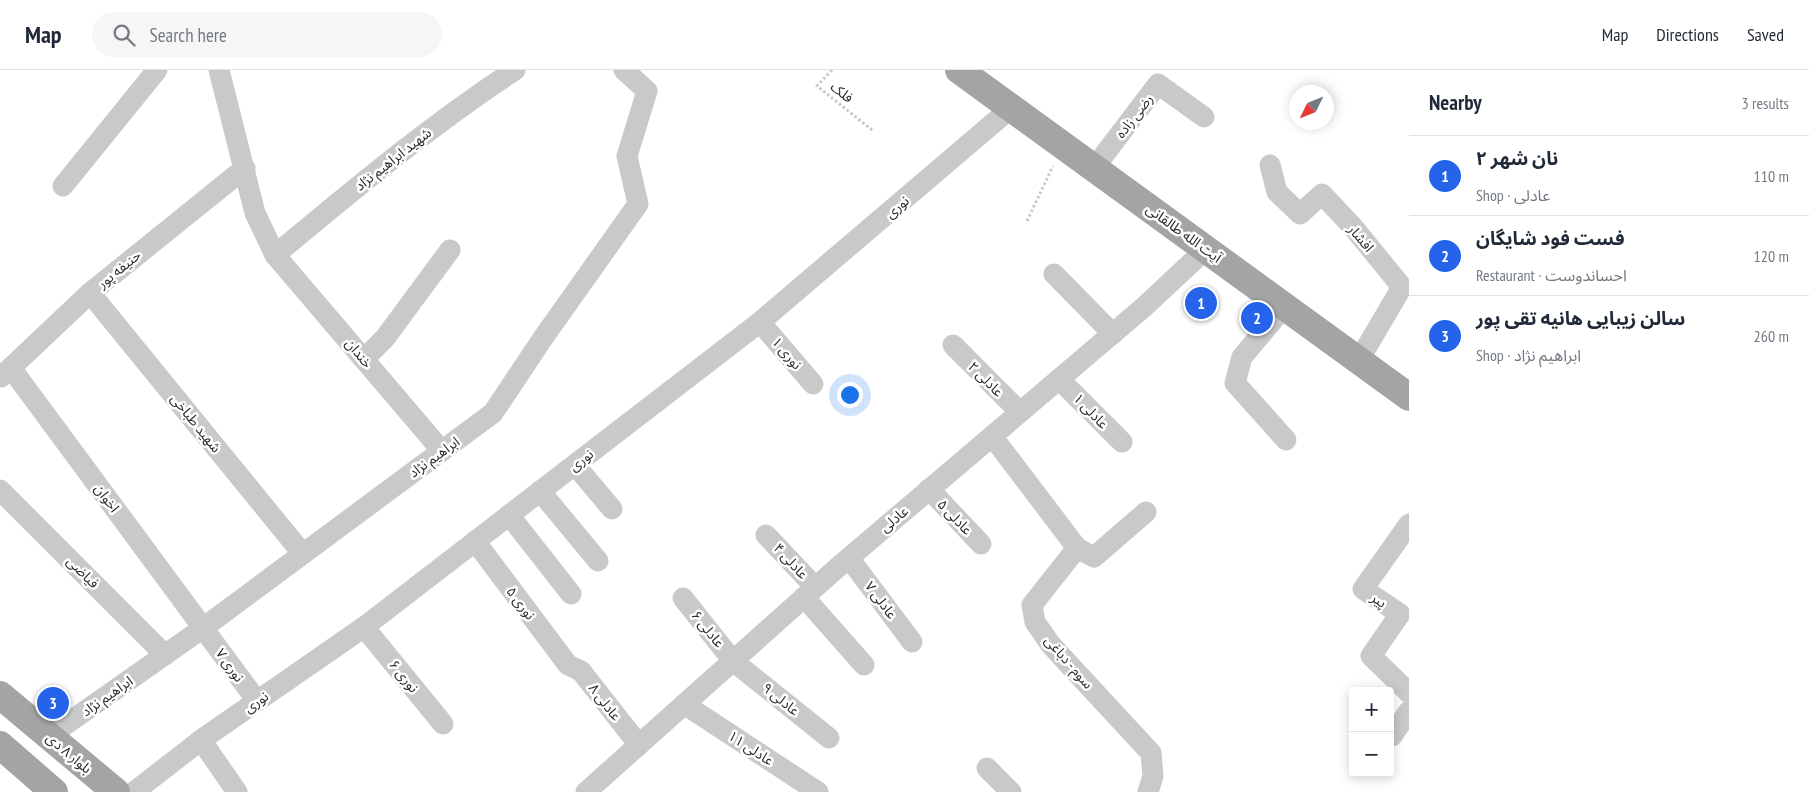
<!DOCTYPE html>
<html lang="en">
<head>
<meta charset="utf-8">
<style>
	:root { --surface:#fff; --page:#f6f6f7; --text:#1f2937; --muted:#747a83; --line:#e0e1e3; --accent:#2563eb }
	body { margin:0; font-family:"PT Sans Narrow","Noto Sans Arabic",sans-serif; background:var(--page); color:var(--text) }
	.controls { position:absolute; right:15px; bottom:15px; display:grid; overflow:hidden; border-radius:5px; box-shadow:0 2px 12px #0003 }
	.controls button { width:45px; height:45px; display:grid; place-items:center; padding:0; border:0; border-bottom:1px solid var(--line); background:var(--surface); color:var(--text); font:25px sans-serif }
	.compass { position:absolute; left:1289px; top:15px; width:45px; height:45px; border-radius:50%; background:var(--surface); box-shadow:0 2px 12px #0003; rotate:227deg }
	.you { position:absolute; left:849px; top:324px; width:18px; height:18px; margin:-12px; border:4px solid #fff; border-radius:50%; background:#1a73e8; box-shadow:0 0 0 8px #1a73e833 }
	.badge { display:grid; place-items:center; width:32px; height:32px; border-radius:50%; background:var(--accent); color:#fff; font-size:16px; font-weight:700 }
	.pin { position:absolute; translate:-50% -50%; border:2px solid #fff; box-shadow:0 1px 5px #0006 }
	.list { margin:0; padding:0; list-style:none }
	h2 { display:flex; justify-content:space-between; align-items:center; height:65px; margin:0; padding:0 20px; font-size:21px }
	h2 small { font-size:16px; font-weight:400; color:var(--muted) }
	.list li { display:grid; grid-template-columns:32px 1fr auto; gap:15px; align-items:center; box-sizing:border-box; height:80px; padding:0 20px; border-top:1px solid var(--line) }
	.list b { display:block; font-size:19px; white-space:nowrap }
	.list p { margin:0; font-size:16px; white-space:nowrap; color:var(--muted) }
	.list em { font-size:16px; font-style:normal; color:var(--muted) }
	.icon { flex:none; width:28px; height:28px; fill:none; stroke:currentColor; stroke-width:2; stroke-linecap:round; stroke-linejoin:round }
	.map { position:relative; flex:none; width:1409px; height:722px; overflow:hidden }
	header { display:flex; align-items:center; gap:30px; box-sizing:border-box; height:70px; padding:0 25px; background:var(--surface); border-bottom:1px solid var(--line) }
	header strong { font-size:24px }
	nav { display:flex; gap:28px; margin-inline-start:auto; font-size:18px }
	.search { width:350px; height:45px; background:var(--page); display:flex; align-items:center; gap:12px; box-sizing:border-box; padding:0 18px; border-radius:28px; color:var(--muted); font-size:19px }
	main { display:flex }
	aside { flex:1; background:var(--surface) }
	.map>svg:first-child { display:block }
</style>
</head>
<body>
<header>
<strong>Map</strong>
<div class="search"><svg class="icon" aria-label="search" viewBox="0 0 24 24"><circle cx="10" cy="10" r="6"/><path d="M15 15l6 6"/></svg>Search here</div>
<nav><a>Map</a><a>Directions</a><a>Saved</a></nav>
</header>
<main>
<div class="map">
<svg width="1409" height="722" viewBox="0 0 1409 722">
	<rect width="100%" height="100%" fill="#fff"/>
	<g fill="none" stroke-linecap="round" stroke-linejoin="round">
		<!-- path -->
		<g stroke="#c9c9c9" stroke-width="3" stroke-dasharray="2.5 2.5" stroke-linecap="butt">
			<path d="M 832,0 L 817,16 L 872,60"/>
			<path d="M 1027,151 L 1053,96"/>
		</g>
		<!-- minor -->
		<g stroke="#c9c9c9" stroke-width="21">
			<path d="M 219,0 L 255,143 L 275,185 L 442,381"/>
			<path d="M 1270,95 L 1277,122 L 1300,144 L 1322,124 L 1353,157 L 1402,217 L 1359,290"/>
			<path d="M 1094,98 L 1158,14 L 1204,47"/>
			<path d="M 63,116 L 157,0"/>
			<path d="M 275,185 C 353,120 431,55 515,0"/>
			<path d="M 1054,204 L 1113,264"/>
			<path d="M 90,223 L 302,483"/>
			<path d="M 1285,236 L 1242,287 L 1235,313 L 1286,370"/>
			<path d="M 760,252 L 813,314"/>
			<path d="M 953,275 L 1020,342"/>
			<path d="M 364,289 L 385,268 L 450,180"/>
			<path d="M 11,298 L 257,631"/>
			<path d="M 1,307 L 90,223 L 245,98"/>
			<path d="M 1059,309 L 1122,372"/>
			<path d="M 992,366 L 1077,478 L 1032,535 L 1035,552 L 1051,575 L 1151,683 L 1153,706 L 1148,722"/>
			<path d="M 575,395 L 612,439"/>
			<path d="M 929,419 L 981,474"/>
			<path d="M 0,420 L 165,585"/>
			<path d="M 540,421 L 598,491"/>
			<path d="M 509,445 L 571,524"/>
			<path d="M 1409,454 L 1363,519 L 1400,544 L 1371,586 L 1409,623"/>
			<path d="M 766,465 L 815,517"/>
			<path d="M 475,471 L 568,595 L 581,601 L 639,675"/>
			<path d="M 1077,478 L 1094,487 L 1146,442"/>
			<path d="M 849,488 L 912,572"/>
			<path d="M 804,527 L 864,595"/>
			<path d="M 683,528 L 733,591 L 829,668"/>
			<path d="M 364,557 L 443,654"/>
			<path d="M 684,634 L 818,722"/>
			<path d="M 1392,666 L 1409,641"/>
			<path d="M 48,667 L 203,558 L 493,343 L 543,268 L 638,134 L 627,86 L 647,21 L 624,0"/>
			<path d="M 201,670 L 237,722"/>
			<path d="M 987,698 L 1011,722"/>
			<path d="M 134,722 L 201,670 L 364,557 L 760,252 L 1011,38"/>
			<path d="M 586,722 L 837,498 L 1144,237 L 1206,179"/>
		</g>
		<!-- primary -->
		<g stroke="#a4a4a4" stroke-width="28">
			<path d="M 959,0 L 1409,327"/>
			<path d="M 0,625 L 116,722"/>
			<path d="M 0,675 L 54,722"/>
		</g>
	</g>
	<g text-anchor="middle" dominant-baseline="central" stroke-width="5" stroke-linejoin="round" paint-order="stroke">
		<!-- street labels -->
		<g font-size="14" fill="#2c2c2c" stroke="#fff">
			<text transform="translate(842 22) rotate(38)">فلک</text>
			<text transform="translate(1134 46) rotate(-52)">رضی زاده</text>
			<text transform="translate(393 89) rotate(-38)">شهید ابراهیم نژاد</text>
			<text transform="translate(897 137) rotate(-41)">نوری</text>
			<text transform="translate(1184 163) rotate(36)">آیت الله طالقانی</text>
			<text transform="translate(1361 168) rotate(50)">افشار</text>
			<text transform="translate(119 199) rotate(-39)">حنیفه پور</text>
			<text transform="translate(359 283) rotate(50)">خندان</text>
			<text transform="translate(787 283) rotate(49)">نوری ۱</text>
			<text transform="translate(986 309) rotate(45)">عادلی ۲</text>
			<text transform="translate(1091 341) rotate(46)">عادلی ۱</text>
			<text transform="translate(196 353) rotate(51)">شهید طباخی</text>
			<text transform="translate(434 387) rotate(-36)">ابراهیم نژاد</text>
			<text transform="translate(581 390) rotate(-38)">نوری</text>
			<text transform="translate(107 428) rotate(53)">اخوان</text>
			<text transform="translate(955 447) rotate(46)">عادلی ۵</text>
			<text transform="translate(894 449) rotate(-40)">عادلی</text>
			<text transform="translate(791 491) rotate(47)">عادلی ۴</text>
			<text transform="translate(83 502) rotate(45)">فیاضی</text>
			<text transform="translate(881 530) rotate(53)">عادلی ۷</text>
			<text transform="translate(1379 530) rotate(34)">پیر</text>
			<text transform="translate(521 533) rotate(53)">نوری ۵</text>
			<text transform="translate(708 559) rotate(51)">عادلی ۶</text>
			<text transform="translate(1069 592) rotate(49)">سوم - دباغی</text>
			<text transform="translate(230 595) rotate(54)">نوری ۷</text>
			<text transform="translate(404 606) rotate(51)">نوری ۶</text>
			<text transform="translate(107 626) rotate(-35)">ابراهیم نژاد</text>
			<text transform="translate(781 629) rotate(39)">عادلی ۹</text>
			<text transform="translate(256 632) rotate(-35)">نوری</text>
			<text transform="translate(605 632) rotate(52)">عادلی ۸</text>
			<text transform="translate(751 678) rotate(33)">عادلی ۱۱</text>
			<text transform="translate(69 683) rotate(40)">بلوار ۸ دی</text>
		</g>
	</g>
</svg>
<div class="controls">
<button>+</button>
<button>−</button>
</div>
<svg class="compass" viewBox="-18 -18 36 36"><path d="M0-13l5 13h-10z" fill="#e53935"/><path d="M0 13l5-13h-10z" fill="#747a83"/></svg>
<div class="you"></div>
<div class="pin badge" style="left:1201px;top:233px">1</div>
<div class="pin badge" style="left:1257px;top:248px">2</div>
<div class="pin badge" style="left:53px;top:633px">3</div>
</div>
<aside>
<h2>Nearby<small>3 results</small></h2>
<ul class="list">
<li><span class="badge">1</span><div><b>نان شهر ۲</b><p>Shop · عادلی</p></div><em>110 m</em></li>
<li><span class="badge">2</span><div><b>فست فود شایگان</b><p>Restaurant · احساندوست</p></div><em>120 m</em></li>
<li><span class="badge">3</span><div><b>سالن زیبایی هانیه تقی پور</b><p>Shop · ابراهیم نژاد</p></div><em>260 m</em></li>
</ul>
</aside>
</main>
</body>
</html>
